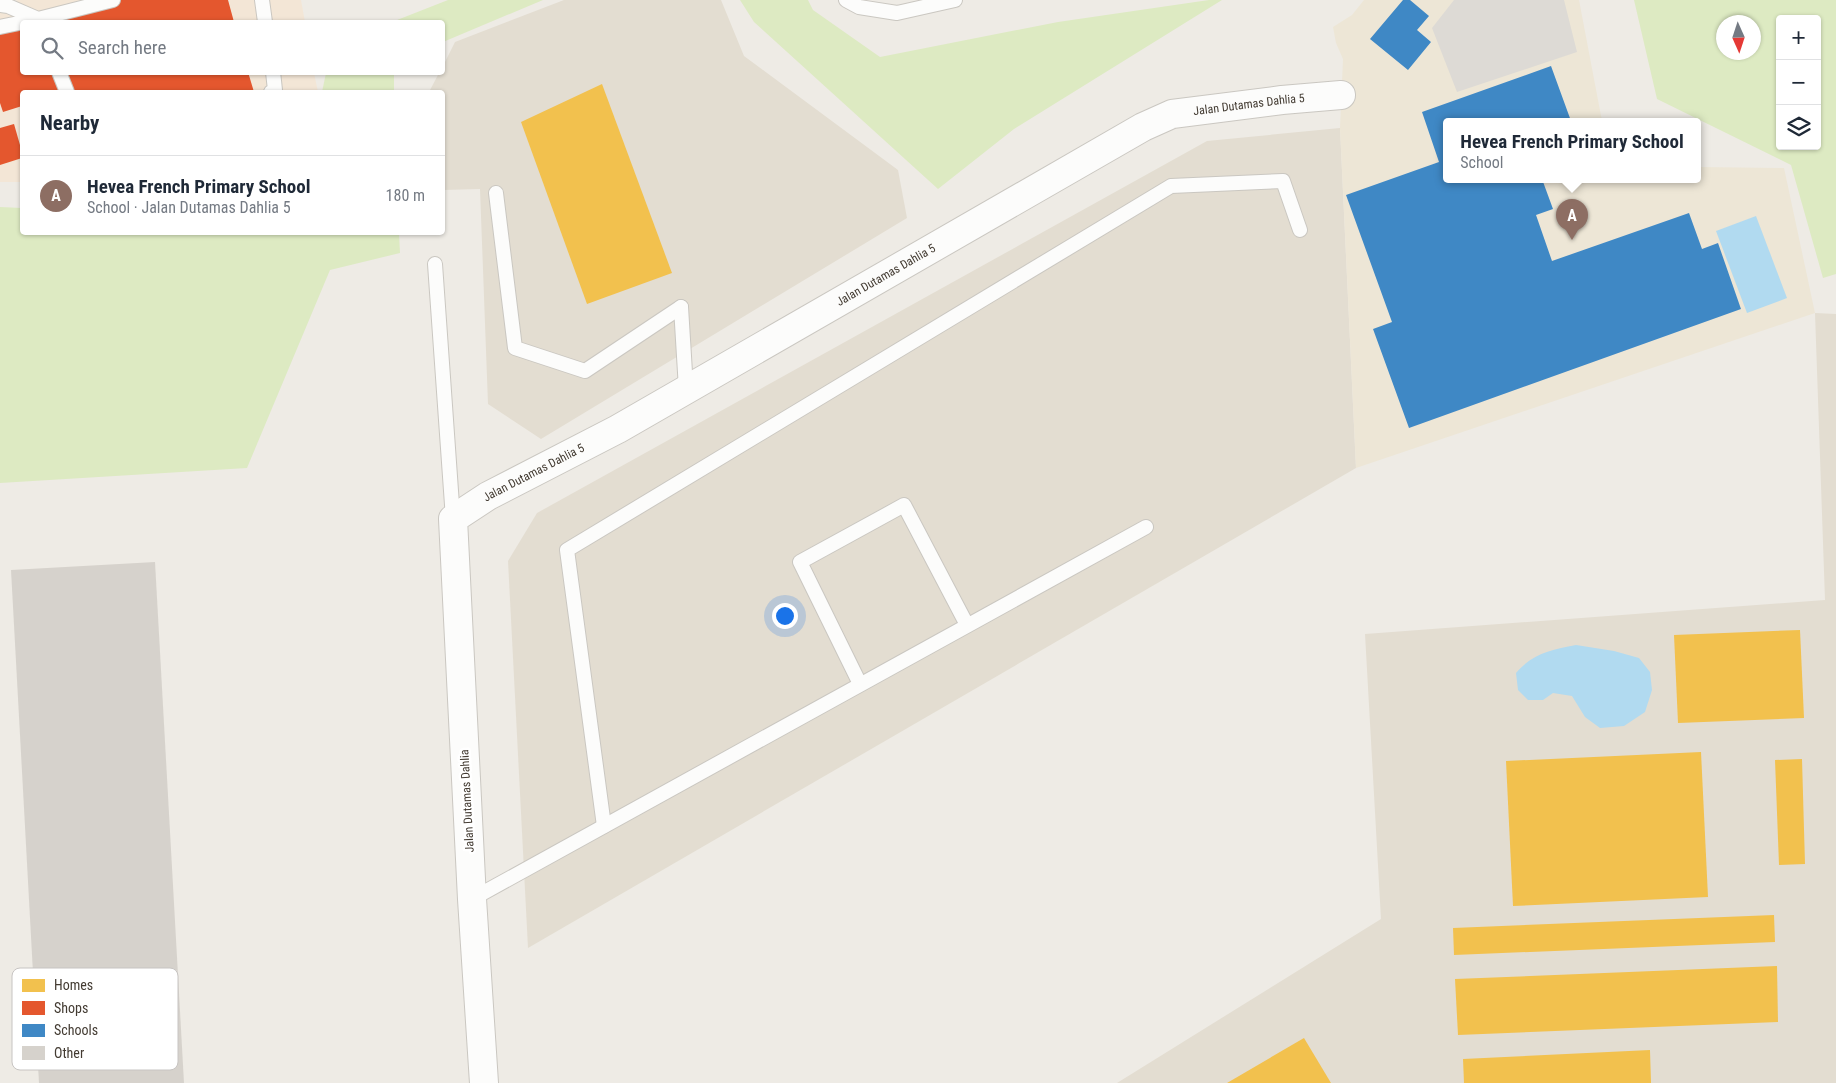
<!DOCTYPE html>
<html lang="en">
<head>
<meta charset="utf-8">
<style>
	:root { --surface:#fff; --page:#f6f6f7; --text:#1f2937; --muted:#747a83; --line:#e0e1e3; --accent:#7f7971 }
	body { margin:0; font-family:"Roboto Condensed",sans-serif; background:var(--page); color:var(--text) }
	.controls { position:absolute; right:15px; top:15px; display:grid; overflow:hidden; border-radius:5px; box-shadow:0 1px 4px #0004 }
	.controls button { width:45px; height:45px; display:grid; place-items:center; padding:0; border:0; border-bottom:1px solid var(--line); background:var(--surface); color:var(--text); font:25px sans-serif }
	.compass { position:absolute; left:1716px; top:15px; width:45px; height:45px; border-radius:50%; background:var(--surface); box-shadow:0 1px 4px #0004; rotate:177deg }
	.you { position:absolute; left:784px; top:615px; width:18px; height:18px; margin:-12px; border:4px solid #fff; border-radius:50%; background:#1a73e8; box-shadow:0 0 0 8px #1a73e833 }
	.badge { display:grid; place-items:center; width:32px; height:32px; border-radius:50%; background:var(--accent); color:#fff; font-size:16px; font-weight:700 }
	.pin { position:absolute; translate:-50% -41px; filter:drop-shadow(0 1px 2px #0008) }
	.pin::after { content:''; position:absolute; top:26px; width:18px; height:15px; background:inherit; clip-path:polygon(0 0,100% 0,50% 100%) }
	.popup { position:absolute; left:1443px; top:118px; width:258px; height:65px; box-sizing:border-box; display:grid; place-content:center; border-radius:5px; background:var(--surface); filter:drop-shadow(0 1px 4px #0005); font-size:16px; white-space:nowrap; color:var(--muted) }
	.popup b { font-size:19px; color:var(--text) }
	.popup::after { content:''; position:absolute; left:50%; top:100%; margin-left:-10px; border:10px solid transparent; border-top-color:var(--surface) }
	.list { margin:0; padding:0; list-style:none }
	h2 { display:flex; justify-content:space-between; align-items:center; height:65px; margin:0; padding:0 20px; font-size:21px }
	h2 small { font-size:16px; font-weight:400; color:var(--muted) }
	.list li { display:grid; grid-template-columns:32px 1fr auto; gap:15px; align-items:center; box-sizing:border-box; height:80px; padding:0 20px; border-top:1px solid var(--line) }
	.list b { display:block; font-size:19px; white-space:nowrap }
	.list p { margin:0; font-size:16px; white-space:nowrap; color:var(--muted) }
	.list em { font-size:16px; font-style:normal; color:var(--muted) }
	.icon { flex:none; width:28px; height:28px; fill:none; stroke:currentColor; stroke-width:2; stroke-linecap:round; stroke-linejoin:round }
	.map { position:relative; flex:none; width:1836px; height:1083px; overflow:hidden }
	.search { position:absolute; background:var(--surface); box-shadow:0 1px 4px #0004; left:20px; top:20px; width:425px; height:55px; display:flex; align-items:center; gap:12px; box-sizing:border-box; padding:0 18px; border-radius:5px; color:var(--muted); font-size:19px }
	.panel { position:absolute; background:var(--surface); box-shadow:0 1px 4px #0004; left:20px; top:90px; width:425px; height:145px; border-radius:5px }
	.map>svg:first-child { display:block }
</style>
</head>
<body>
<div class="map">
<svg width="1836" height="1083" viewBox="0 0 1836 1083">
	<rect width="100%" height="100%" fill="#eeebe5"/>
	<!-- residential -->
	<g fill="#e3ddd1">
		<path d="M 564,0 L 721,0 L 744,56 L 898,170 L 907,218 L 541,439 L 488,404 L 480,189 L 443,190 L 442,92 L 429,92 L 439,73 L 442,72 L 443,66 L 455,42 Z"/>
		<path d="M 1340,128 L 1356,468 L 528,948 L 508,561 L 537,513 L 1207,141 Z"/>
		<path d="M 1815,313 L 1836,314 L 1836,1083 L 1117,1083 L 1381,919 L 1365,634 L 1825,600 Z"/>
	</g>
	<!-- commercial -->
	<path fill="#f3e6d6" d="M 18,0 L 301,0 L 305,22 L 22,22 L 22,72 L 314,73 L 318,92 L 22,92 L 22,182 L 0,182 L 0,5 Z"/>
	<!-- education -->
	<path fill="#ede6d6" d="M 1364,0 L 1579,0 L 1602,121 L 1447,121 L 1447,179 L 1697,179 L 1697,167 L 1784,168 L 1815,313 L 1356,468 L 1340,128 L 1343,59 L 1336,43 L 1333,27 L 1352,15 Z"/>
	<!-- green -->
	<g fill="#ddeac2" fill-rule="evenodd">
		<path d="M 448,0 L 543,0 L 443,42 L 442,22 L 392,22 Z"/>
		<path d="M 740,0 L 808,0 L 813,10 L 880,57 L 1058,22 L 1209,0 L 1222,0 L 1014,129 L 938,189 L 754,22 Z"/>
		<path d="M 1634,0 L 1836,0 L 1836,274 L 1823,278 L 1791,165 L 1657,99 ZM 1780,19 L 1817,19 L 1817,146 L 1780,146 ZM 1754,22 L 1754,52 L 1724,52 L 1724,22 Z"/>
		<path d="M 326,73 L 394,73 L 394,92 L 322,92 Z"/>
		<path d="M 0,207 L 22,208 L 22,232 L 399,233 L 400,253 L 330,270 L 247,468 L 0,483 Z"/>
	</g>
	<!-- parking -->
	<path fill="#dddad5" d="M 1454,0 L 1564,0 L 1577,52 L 1457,92 L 1432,28 Z"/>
	<!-- water -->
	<g fill="#b1daf0">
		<path d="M 1756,216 L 1787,298 L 1747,313 L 1716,231 Z"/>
		<path d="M 1576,645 L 1614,651 L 1639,658 L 1650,672 L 1652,690 L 1645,712 L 1624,726 L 1600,728 L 1585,717 L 1572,696 L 1553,693 L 1543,700 L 1528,700 L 1518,690 L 1516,673 C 1533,653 1551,650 1576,645 Z"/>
	</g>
	<!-- homes -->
	<g fill="#f2c14e">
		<path d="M 602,84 L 672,273 L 587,304 L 521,122 Z"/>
		<path d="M 1800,630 L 1804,718 L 1678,723 L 1674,635 Z"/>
		<path d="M 1701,752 L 1708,897 L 1513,906 L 1506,761 Z"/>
		<path d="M 1802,759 L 1805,864 L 1779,865 L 1775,760 Z"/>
		<path d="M 1774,915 L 1775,942 L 1454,955 L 1453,928 Z"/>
		<path d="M 1777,966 L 1778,1022 L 1458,1035 L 1455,979 Z"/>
		<path d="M 1304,1038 L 1331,1083 L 1227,1083 Z"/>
		<path d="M 1650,1050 L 1651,1083 L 1464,1083 L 1463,1059 Z"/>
	</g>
	<!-- shops -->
	<g fill="#e4572e">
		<path d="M 121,0 L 228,0 L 234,22 L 43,22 Z"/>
		<path d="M 22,28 L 22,72 L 248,72 L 254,92 L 22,92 L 22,106 L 3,112 L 0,103 L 0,34 Z"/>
		<path d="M 14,124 L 22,152 L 22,158 L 0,165 L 0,128 Z"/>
	</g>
	<!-- schools -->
	<g fill="#3f88c5">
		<path d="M 1403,0 L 1410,0 L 1429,16 L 1417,30 L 1431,42 L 1408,70 L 1370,39 Z"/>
		<path d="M 1551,66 L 1571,121 L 1447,121 L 1447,179 L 1542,179 L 1553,209 L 1536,215 L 1552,261 L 1689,213 L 1702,249 L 1718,243 L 1741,309 L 1409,428 L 1373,329 L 1392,322 L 1346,195 L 1439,162 L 1422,112 Z"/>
	</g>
	<!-- building -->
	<path fill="#d6d2cc" d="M 155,562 L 184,1083 L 39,1083 L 11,570 Z"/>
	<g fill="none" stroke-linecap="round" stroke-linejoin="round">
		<!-- service casing -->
		<g stroke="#cac7c1" stroke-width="16">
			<g id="service">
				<path d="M 262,0 L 265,22"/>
				<path d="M 846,0 L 859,7 L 897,13 L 955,0"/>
				<path d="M 0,5 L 8,6 L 38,19 L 113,0"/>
				<path d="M 0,27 L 38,19"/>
				<path d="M 59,72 L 67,92"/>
				<path d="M 271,92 L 275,90 L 273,72"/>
				<path d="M 496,193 L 515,348 L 585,371 L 681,307"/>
				<path d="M 435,264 L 453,519"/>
				<path d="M 681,307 L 686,389"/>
				<path d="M 860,684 L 800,562 L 904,505 L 967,625"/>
				<path d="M 604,826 L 567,550 L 1171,186 L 1283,181 L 1300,230"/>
				<path d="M 472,899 L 1146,527"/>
			</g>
		</g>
		<!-- minor casing -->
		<g stroke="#cac7c1" stroke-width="30">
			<g id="minor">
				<path id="s1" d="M 484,1083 L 472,899 L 453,519 L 488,496 L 618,429 L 1143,127 L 1172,114 L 1282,100 L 1341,95"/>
			</g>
		</g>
		<!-- service -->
		<use href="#service" stroke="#fcfcfb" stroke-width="14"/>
		<!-- minor -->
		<use href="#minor" stroke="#fcfcfb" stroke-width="28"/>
	</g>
	<g text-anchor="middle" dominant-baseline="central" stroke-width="5" stroke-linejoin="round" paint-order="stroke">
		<!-- street labels -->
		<g font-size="12" fill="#433b32" stroke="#fff">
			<text stroke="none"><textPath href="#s1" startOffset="1468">Jalan Dutamas Dahlia 5</textPath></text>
			<text stroke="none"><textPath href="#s1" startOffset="1062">Jalan Dutamas Dahlia 5</textPath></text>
			<text stroke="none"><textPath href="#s1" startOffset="658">Jalan Dutamas Dahlia 5</textPath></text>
			<text transform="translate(467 801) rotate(-93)">Jalan Dutamas Dahlia</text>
		</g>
	</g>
	<!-- legend -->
	<rect x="12" y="968" width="166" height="102" rx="8" fill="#fff" stroke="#c7c4c2" stroke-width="1"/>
	<rect x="22" y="979" width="23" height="13" fill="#f2c14e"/>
	<rect x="22" y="1001" width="23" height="14" fill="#e4572e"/>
	<rect x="22" y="1024" width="23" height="13" fill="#3f88c5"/>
	<rect x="22" y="1046" width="23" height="14" fill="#d6d2cc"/>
	<g font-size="14" fill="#433b32">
		<text x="54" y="990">Homes</text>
		<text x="54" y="1013">Shops</text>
		<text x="54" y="1035">Schools</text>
		<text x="54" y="1058">Other</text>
	</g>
</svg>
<div class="controls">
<button>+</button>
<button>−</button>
<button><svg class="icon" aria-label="layers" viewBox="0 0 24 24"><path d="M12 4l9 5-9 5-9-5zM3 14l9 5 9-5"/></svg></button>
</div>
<svg class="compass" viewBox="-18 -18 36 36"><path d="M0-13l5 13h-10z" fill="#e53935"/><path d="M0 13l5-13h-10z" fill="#747a83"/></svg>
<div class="you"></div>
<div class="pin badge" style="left:1572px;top:240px;background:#8d6e63">A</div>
<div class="popup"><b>Hevea French Primary School</b>School</div>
<div class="search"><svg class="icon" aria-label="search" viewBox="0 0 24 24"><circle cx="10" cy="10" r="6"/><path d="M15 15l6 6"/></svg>Search here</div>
<section class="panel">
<h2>Nearby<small></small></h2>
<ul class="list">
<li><span class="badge" style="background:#8d6e63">A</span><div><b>Hevea French Primary School</b><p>School · Jalan Dutamas Dahlia 5</p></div><em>180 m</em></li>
</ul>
</section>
</div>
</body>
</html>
